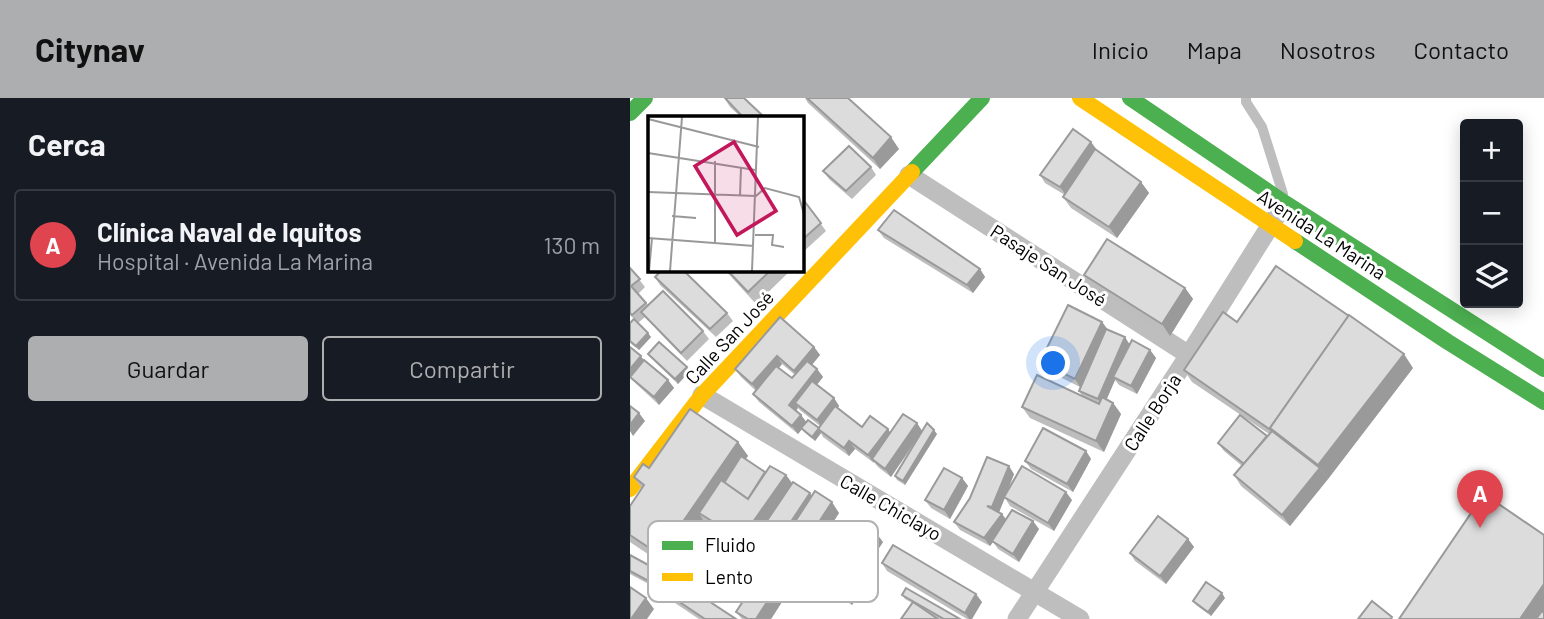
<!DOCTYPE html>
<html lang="es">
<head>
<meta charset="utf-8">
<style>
	:root { --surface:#171b24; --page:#242831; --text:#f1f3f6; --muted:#9ea1a6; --line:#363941; --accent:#adaeaf }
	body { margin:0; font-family:Barlow,sans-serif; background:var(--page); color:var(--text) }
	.controls { position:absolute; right:21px; top:21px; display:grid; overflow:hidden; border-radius:7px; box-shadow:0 4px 18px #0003 }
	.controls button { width:63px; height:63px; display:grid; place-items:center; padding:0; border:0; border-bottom:2px solid var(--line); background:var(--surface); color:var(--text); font:35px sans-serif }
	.you { position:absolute; left:424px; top:266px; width:24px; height:24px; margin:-18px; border:5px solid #fff; border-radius:50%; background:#1a73e8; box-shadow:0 0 0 10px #1a73e833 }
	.badge { display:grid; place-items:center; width:46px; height:46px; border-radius:50%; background:var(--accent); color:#fff; font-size:23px; font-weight:700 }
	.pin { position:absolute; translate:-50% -58px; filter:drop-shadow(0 2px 4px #0008) }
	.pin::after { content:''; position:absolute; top:37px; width:24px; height:21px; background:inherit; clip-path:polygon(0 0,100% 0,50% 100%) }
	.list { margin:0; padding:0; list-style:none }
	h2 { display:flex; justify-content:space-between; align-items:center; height:91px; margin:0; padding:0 28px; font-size:30px }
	h2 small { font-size:23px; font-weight:400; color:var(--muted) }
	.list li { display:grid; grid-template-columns:46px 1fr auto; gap:21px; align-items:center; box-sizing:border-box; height:112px; margin:0 14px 14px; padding:0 14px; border:2px solid var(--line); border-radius:7px }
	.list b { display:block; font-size:26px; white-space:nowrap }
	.list p { margin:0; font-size:23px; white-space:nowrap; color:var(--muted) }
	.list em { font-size:23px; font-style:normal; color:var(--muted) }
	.actions { display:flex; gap:14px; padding:21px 28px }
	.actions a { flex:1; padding:16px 0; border:2px solid var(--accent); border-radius:7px; text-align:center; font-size:24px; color:var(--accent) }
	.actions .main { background:var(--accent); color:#111 }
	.icon { flex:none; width:38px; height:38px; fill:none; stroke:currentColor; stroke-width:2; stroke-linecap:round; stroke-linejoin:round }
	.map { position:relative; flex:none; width:914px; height:521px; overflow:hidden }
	header { display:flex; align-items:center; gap:42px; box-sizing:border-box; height:98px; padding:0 35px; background:var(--accent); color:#111 }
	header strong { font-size:33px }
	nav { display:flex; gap:38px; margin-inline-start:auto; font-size:24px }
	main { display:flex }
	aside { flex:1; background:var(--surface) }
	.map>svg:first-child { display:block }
</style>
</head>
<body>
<header>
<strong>Citynav</strong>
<nav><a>Inicio</a><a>Mapa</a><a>Nosotros</a><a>Contacto</a></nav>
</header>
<main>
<aside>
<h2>Cerca<small></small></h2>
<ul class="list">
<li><span class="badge" style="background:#e0444e">A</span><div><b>Clínica Naval de Iquitos</b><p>Hospital · Avenida La Marina</p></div><em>130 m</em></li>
</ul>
<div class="actions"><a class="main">Guardar</a><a>Compartir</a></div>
</aside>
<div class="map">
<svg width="914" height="521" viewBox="0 0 914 521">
	<rect width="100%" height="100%" fill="#fff"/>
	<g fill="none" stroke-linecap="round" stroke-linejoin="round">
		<!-- lane -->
		<path stroke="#bebebe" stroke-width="10" d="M 616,0 L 616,4 L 632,29 L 653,96"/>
		<!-- street -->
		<g stroke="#bebebe" stroke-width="19">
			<path d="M 279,77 L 559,257"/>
			<path d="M 72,297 L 450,521"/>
			<path d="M 387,521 L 559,257 L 647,117"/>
		</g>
		<!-- fast -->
		<g stroke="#4caf50" stroke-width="16">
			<path d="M 500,0 L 655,105 L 914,271"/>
			<path d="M 0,15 L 15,0"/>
			<path d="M 282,74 L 352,0"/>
			<path d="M 665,143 L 818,244 L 914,304"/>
		</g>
		<!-- slow -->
		<g stroke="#ffc107" stroke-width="16">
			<path d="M 450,0 L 665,143"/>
			<path d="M 0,391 L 72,297 L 282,74"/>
		</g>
	</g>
	<!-- wall -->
	<g fill="#bdbdbd" fill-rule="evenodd">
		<path d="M 175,0 L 218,0 L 269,51 L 250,71 L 178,5 Z"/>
		<path d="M 95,1 L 134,19 L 111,19 L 100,9 Z"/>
		<path d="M 467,52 L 511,84 L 519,95 L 487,140 L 441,110 L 433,99 L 435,97 L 415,85 L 410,77 Z"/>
		<path d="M 241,69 L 246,77 L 222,101 L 199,81 L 193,73 Z"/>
		<path d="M 172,100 L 196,133 L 172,155 Z"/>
		<path d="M 248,132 L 350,171 L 355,179 L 343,195 L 254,140 Z"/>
		<path d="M 0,170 L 15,189 L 8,196 L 18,207 L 73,233 L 79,241 L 57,263 L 15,219 L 8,225 L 21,239 L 9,252 L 0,245 L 0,225 L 7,224 L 0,217 Z"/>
		<path d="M 95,172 L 161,172 L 126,206 Z"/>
		<path d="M 454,177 L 555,190 L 563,201 L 540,238 L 462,188 Z"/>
		<path d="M 25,179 L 97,215 L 103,223 L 86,239 L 30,187 Z"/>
		<path d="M 472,224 L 478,232 L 500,247 L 520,252 L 526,260 L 507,296 L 489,287 L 485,282 L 477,301 L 483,305 L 491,316 L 474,354 L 400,320 L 392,309 L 453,299 L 449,293 L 450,289 L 416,272 L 410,264 Z"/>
		<path d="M 607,224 L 783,270 L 698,381 L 660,428 L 611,388 L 604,377 L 612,368 L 594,353 L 588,345 L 637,338 L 639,336 L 562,284 L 554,272 Z"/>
		<path d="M 0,249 L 14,262 L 38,282 L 44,290 L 29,307 L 0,280 Z"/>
		<path d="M 184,249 L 190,257 L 182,267 L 187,271 L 193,279 L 187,287 L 204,300 L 209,308 L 208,310 L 232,329 L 258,331 L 260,335 L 287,325 L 292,333 L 307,336 L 275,387 L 267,382 L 265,378 L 288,340 L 261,379 L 248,369 L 244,364 L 244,365 L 225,351 L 219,358 L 193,339 L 191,335 L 185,343 L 174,334 L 172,331 L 168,336 L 129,304 L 123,296 L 126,293 L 111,279 L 105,271 ZM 152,266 L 165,277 L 162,280 L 149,270 ZM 168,310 L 171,313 L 190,328 L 188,330 L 176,324 L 171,317 L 166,312 Z"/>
		<path d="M 18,256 L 59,274 L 48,286 L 21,260 Z"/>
		<path d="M 108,344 L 118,358 L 115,361 L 135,374 L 156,377 L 162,385 L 180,395 L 181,398 L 209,415 L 141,521 L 112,521 L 106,514 L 126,483 L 109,471 L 111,474 L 102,486 L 81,471 L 79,467 L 105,467 L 101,462 L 111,447 L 77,427 L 73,422 L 40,471 L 0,444 L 0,408 L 12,391 L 4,379 L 19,370 ZM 131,434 L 138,442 L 129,455 L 121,449 Z"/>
		<path d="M 456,353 L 461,361 L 443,394 L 401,371 L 395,363 Z"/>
		<path d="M 384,376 L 377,394 L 442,402 L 424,433 L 380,408 L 375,400 L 369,414 L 376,421 L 409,431 L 389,464 L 368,451 L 363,444 L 360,448 L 330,432 L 324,424 Z"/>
		<path d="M 332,380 L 338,388 L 320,421 L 301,410 L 295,402 Z"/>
		<path d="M 558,441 L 564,449 L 536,486 L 505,463 L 500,455 Z"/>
		<path d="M 253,444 L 232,476 L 237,484 L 222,507 L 198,492 L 192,484 L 205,464 L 203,461 Z"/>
		<path d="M 0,457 L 31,474 L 106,521 L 69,521 L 30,495 L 26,490 L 0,476 Z"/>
		<path d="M 252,465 L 352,504 L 342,521 L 337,521 L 257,473 Z"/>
		<path d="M 272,497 L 330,521 L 310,521 L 275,501 Z"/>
		<path d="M 595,500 L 581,518 L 566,507 L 563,503 Z"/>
	</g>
	<!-- shaded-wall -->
	<g fill="#9a9a9a">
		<path d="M 261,39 L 269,51 L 250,71 L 243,60 Z"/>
		<path d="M 461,44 L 467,52 L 436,97 L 430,89 Z"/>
		<path d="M 511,84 L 519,95 L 487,140 L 479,129 Z"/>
		<path d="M 350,171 L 355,179 L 343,195 L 337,187 Z"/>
		<path d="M 555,190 L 563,201 L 540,238 L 532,226 Z"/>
		<path d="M 472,224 L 478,232 L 450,289 L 445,281 Z"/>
		<path d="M 18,235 L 21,239 L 9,252 L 6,248 Z"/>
		<path d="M 495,239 L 500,247 L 483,279 L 485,282 L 473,309 L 468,301 Z"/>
		<path d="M 184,249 L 190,257 L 170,281 L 164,273 Z"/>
		<path d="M 520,252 L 526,260 L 507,296 L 501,288 Z"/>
		<path d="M 774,256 L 783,270 L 698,381 L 688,367 Z"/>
		<path d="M 11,258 L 16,266 L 0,279 L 3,282 L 0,279 L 0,271 Z"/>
		<path d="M 147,258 L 152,266 L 128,294 L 122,286 Z"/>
		<path d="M 57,269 L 59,274 L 48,286 L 45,281 Z"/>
		<path d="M 187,271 L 193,279 L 169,308 L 165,305 L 168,310 L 164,315 L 159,307 Z"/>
		<path d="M 38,282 L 44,290 L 29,307 L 24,299 Z"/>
		<path d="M 204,300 L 209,308 L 192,330 L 187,322 Z"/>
		<path d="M 483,305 L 491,316 L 474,354 L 466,343 Z"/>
		<path d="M 9,315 L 15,323 L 3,338 L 0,333 L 0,327 Z"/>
		<path d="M 171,317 L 177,325 L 168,336 L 162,328 Z"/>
		<path d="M 287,325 L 292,333 L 261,379 L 255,371 Z"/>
		<path d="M 188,331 L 191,335 L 185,343 L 182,339 Z"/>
		<path d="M 258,331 L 263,339 L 242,361 L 244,365 L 238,357 Z"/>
		<path d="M 304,332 L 307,336 L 275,387 L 273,383 Z"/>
		<path d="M 219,343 L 225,351 L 219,358 L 214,350 Z"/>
		<path d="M 108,344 L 118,358 L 97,388 L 69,415 L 73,422 L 40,471 L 30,457 Z"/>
		<path d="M 456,353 L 461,361 L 443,394 L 437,386 Z"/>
		<path d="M 379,368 L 384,376 L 368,417 L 362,409 Z"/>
		<path d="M 690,370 L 698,381 L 660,428 L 652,417 Z"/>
		<path d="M 156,377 L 164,388 L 119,452 L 111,441 Z"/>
		<path d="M 332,380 L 338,388 L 320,421 L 314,412 Z"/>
		<path d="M 436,394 L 442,402 L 424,433 L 418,425 Z"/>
		<path d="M 180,395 L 185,403 L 131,486 L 125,478 Z"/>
		<path d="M 202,404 L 209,415 L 141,521 L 126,521 Z"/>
		<path d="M 372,416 L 378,424 L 360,448 L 354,440 Z"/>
		<path d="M 403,423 L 409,431 L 389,464 L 383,456 Z"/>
		<path d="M 247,436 L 253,444 L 230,479 L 224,471 Z"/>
		<path d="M 558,441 L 564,449 L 536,486 L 530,478 Z"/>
		<path d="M 108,469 L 111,474 L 102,486 L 99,482 Z"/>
		<path d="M 232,476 L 237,484 L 222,507 L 216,499 Z"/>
		<path d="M 914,486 L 914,514 L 909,521 L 890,521 Z"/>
		<path d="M 592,495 L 595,500 L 581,518 L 578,514 Z"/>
		<path d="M 346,496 L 352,504 L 342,521 L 339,521 L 335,515 Z"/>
		<path d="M 16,500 L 24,511 L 17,521 L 1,521 Z"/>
	</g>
	<!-- building -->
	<g fill="#dcdcdc" stroke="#9a9a9a" stroke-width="2">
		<path d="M 95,0 L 114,0 L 134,19 L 113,19 Z"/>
		<path d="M 177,0 L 218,0 L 261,39 L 243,60 Z"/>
		<path d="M 443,31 L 461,44 L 430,89 L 410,77 Z"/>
		<path d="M 219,48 L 241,69 L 216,93 L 193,73 Z"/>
		<path d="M 465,51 L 511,84 L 479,129 L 433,99 Z"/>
		<path d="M 172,100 L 191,125 L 172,142 Z"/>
		<path d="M 264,112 L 350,171 L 337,187 L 248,132 Z"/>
		<path d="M 477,141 L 555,190 L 532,226 L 454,177 Z"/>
		<path d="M 646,168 L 719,218 L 640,330 L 642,333 L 554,272 L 593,214 L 607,224 Z"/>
		<path d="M 0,170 L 10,181 L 1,188 L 16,205 L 2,217 L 0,215 Z"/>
		<path d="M 32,172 L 53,172 L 97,215 L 80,231 L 25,179 Z"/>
		<path d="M 97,172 L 141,172 L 118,194 Z"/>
		<path d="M 33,193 L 73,233 L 51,255 L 11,214 Z"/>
		<path d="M 438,207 L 472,224 L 445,281 L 410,264 Z"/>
		<path d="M 719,217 L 774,256 L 688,367 L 640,330 Z"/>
		<path d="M 150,219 L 184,249 L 164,273 L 147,258 L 122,286 L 105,271 Z"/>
		<path d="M 4,221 L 18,235 L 6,248 L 0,243 L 0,225 Z"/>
		<path d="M 476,231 L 495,239 L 468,301 L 449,293 Z"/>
		<path d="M 502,242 L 520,252 L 501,288 L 483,279 Z"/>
		<path d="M 29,244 L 57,269 L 45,281 L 18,256 Z"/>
		<path d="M 0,249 L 11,258 L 0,271 Z"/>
		<path d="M 14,262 L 38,282 L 24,299 L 0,279 Z"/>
		<path d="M 177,263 L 187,271 L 159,307 L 171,317 L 162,328 L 123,296 L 146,268 L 162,280 Z"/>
		<path d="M 407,277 L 469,306 L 472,299 L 483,305 L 466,343 L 392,309 Z"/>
		<path d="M 182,283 L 204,300 L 187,322 L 165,305 Z"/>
		<path d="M 0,308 L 9,315 L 0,327 Z"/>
		<path d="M 205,308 L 232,329 L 240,318 L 258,331 L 238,357 L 219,343 L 214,350 L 188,331 Z"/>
		<path d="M 60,311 L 108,344 L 30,457 L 0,437 L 0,408 L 14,387 L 4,379 L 13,366 L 19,370 Z"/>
		<path d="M 273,316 L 287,325 L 255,371 L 242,361 Z"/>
		<path d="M 610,317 L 637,338 L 614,366 L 588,345 Z"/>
		<path d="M 178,322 L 189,330 L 182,339 L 171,330 Z"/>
		<path d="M 297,325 L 304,332 L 273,383 L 265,378 Z"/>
		<path d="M 413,330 L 456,353 L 437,386 L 395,363 Z"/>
		<path d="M 642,333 L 690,370 L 652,417 L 604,377 Z"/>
		<path d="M 111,358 L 135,374 L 118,401 L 94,385 Z"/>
		<path d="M 357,359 L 379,368 L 362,409 L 357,408 L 372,416 L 354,440 L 324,424 L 340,400 Z"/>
		<path d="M 140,368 L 156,377 L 111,441 L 69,415 L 91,382 L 118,401 Z"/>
		<path d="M 392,368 L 436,394 L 418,425 L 374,399 Z"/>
		<path d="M 314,370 L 332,380 L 314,412 L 295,402 Z"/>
		<path d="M 163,384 L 180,395 L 125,478 L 101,462 L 113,444 L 129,455 L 140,439 L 130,433 Z"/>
		<path d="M 185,393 L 202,404 L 126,521 L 118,521 L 106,514 Z"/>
		<path d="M 854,396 L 914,437 L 914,486 L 890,521 L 769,521 Z"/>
		<path d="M 382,412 L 403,423 L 383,456 L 362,443 Z"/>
		<path d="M 528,418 L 558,441 L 530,478 L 500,455 Z"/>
		<path d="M 263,447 L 346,496 L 335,515 L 252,465 Z"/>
		<path d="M 0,457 L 31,474 L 24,486 L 0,473 Z"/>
		<path d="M 33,473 L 106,521 L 75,521 L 24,487 Z"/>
		<path d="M 576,484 L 592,495 L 578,514 L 563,503 Z"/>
		<path d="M 0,489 L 16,500 L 1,521 L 0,521 Z"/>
		<path d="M 276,490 L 330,521 L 314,521 L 272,497 Z"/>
		<path d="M 742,503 L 762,519 L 761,521 L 728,521 Z"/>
		<path d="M 283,504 L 308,521 L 271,521 Z"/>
		<path d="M 912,513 L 914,515 L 914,521 L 906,521 Z"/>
	</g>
	<g text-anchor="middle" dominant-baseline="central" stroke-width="6" stroke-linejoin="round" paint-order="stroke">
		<!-- street labels -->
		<g font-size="19" fill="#000" stroke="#fff">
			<text transform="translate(692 136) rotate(33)">Avenida La Marina</text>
			<text transform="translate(419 167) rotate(33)">Pasaje San José</text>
			<text transform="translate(99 239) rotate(-47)">Calle San José</text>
			<text transform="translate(522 314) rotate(-57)">Calle Borja</text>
			<text transform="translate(261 409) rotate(30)">Calle Chiclayo</text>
		</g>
	</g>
	<!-- overview -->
	<g transform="translate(18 18)">
		<rect width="156" height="156" fill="#fff"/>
		<path fill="none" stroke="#999" stroke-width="2" d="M 0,3 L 111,31M 0,37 L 107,54M 0,76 L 108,80 L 117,72 L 151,81 L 156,98M 92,80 L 93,51M 24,100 L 48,102M 107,119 L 125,119 L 124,129 L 136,131M 0,122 L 106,130M 67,127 L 67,45M 1,155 L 4,122M 22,155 L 34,1M 104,155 L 110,1"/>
		<path fill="#c2185b" fill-opacity="0.15" stroke="#c2185b" stroke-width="3.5" d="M 86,26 L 128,95 L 89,119 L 47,50 Z"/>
		<rect width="156" height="156" fill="none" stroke="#000" stroke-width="3.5"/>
	</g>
	<!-- legend -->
	<rect x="18" y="423" width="230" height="81" rx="10" fill="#fff" stroke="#b2b2b2" stroke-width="2"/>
	<rect x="32" y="443" width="31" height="9" fill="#4caf50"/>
	<rect x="32" y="475" width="31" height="8" fill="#ffc107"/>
	<g font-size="19" fill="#000">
		<text x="75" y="454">Fluido</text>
		<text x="75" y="486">Lento</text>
	</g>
</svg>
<div class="controls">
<button>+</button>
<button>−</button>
<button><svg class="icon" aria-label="layers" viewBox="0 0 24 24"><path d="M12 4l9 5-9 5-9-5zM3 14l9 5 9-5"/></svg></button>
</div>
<div class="you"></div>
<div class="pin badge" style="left:850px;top:430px;background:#e0444e">A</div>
</div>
</main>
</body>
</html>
